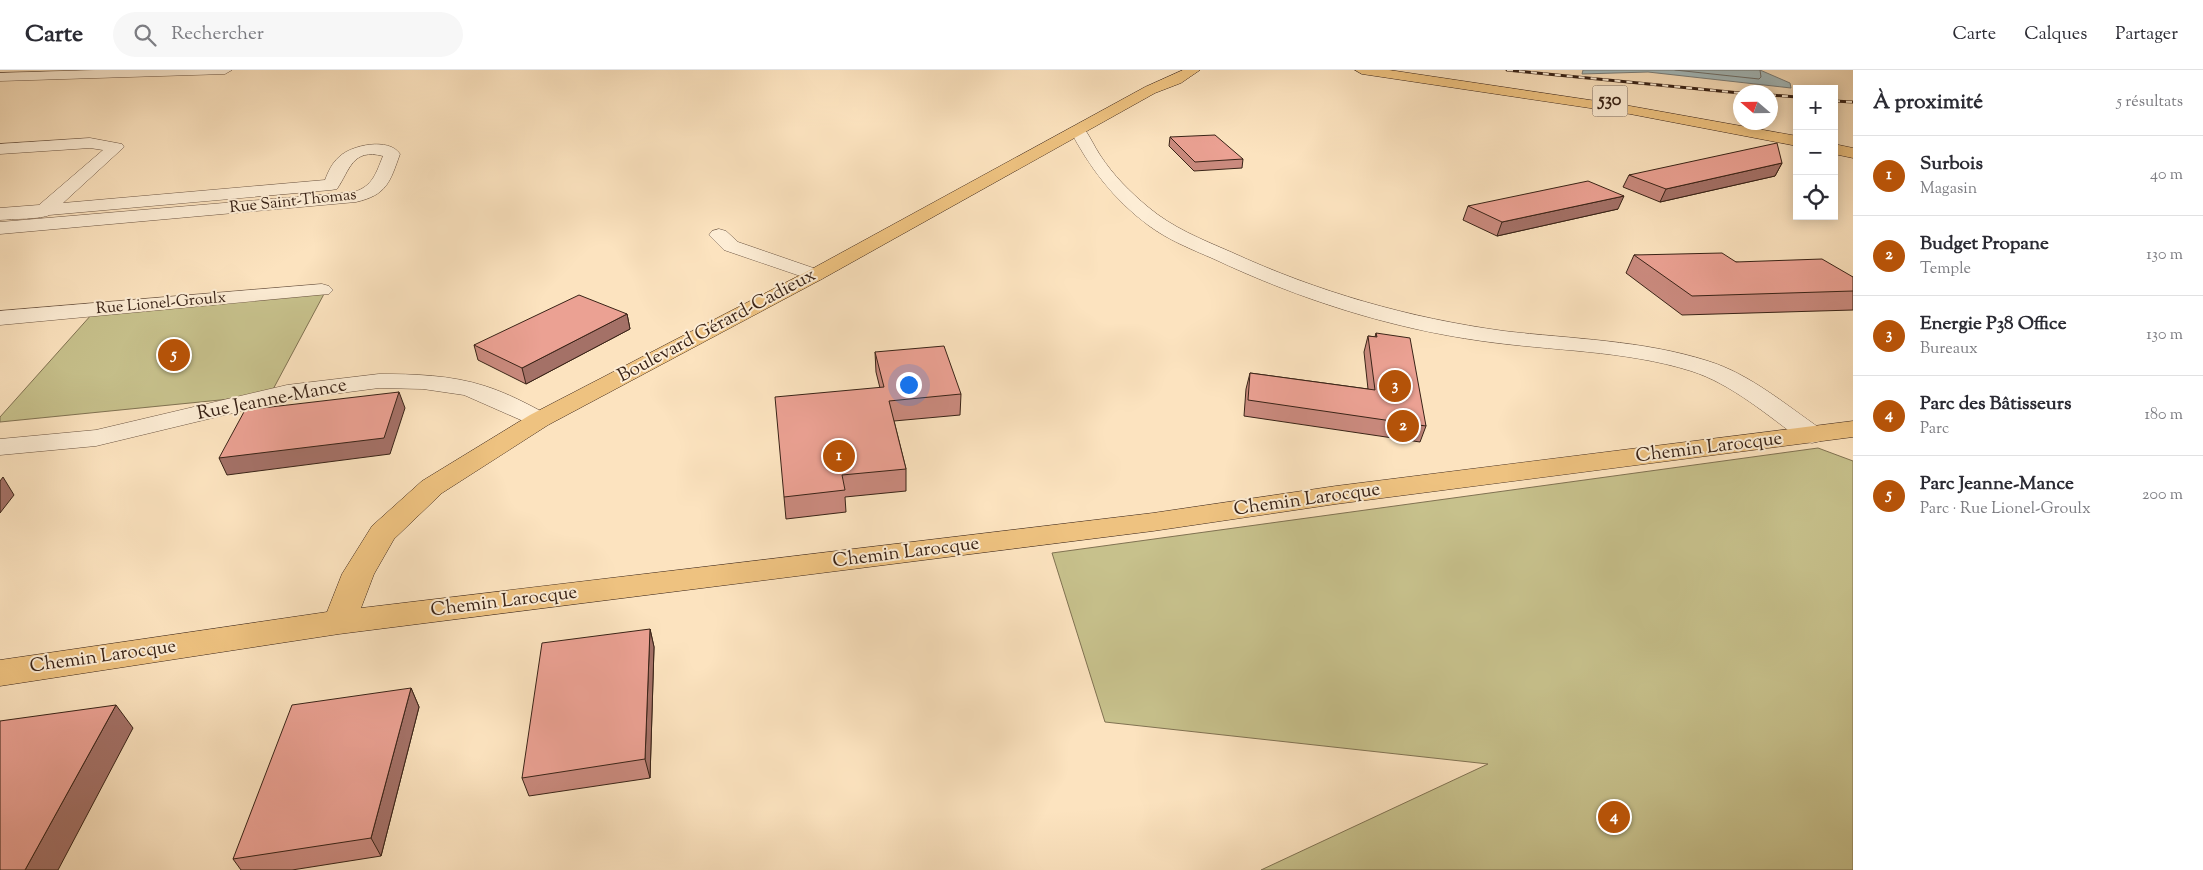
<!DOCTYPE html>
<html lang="fr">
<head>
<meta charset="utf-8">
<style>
	:root { --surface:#fff; --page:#f7f7f7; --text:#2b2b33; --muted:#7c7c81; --line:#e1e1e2; --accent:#b45309 }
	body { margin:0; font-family:"Sorts Mill Goudy",serif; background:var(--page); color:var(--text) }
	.controls { position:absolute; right:15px; top:15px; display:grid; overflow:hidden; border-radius:0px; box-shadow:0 2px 12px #0003 }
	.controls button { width:45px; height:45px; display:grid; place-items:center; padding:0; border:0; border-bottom:1px solid var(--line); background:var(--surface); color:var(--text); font:25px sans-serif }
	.compass { position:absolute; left:1733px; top:15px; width:45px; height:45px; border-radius:50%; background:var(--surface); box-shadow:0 2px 12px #0003; rotate:290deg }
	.you { position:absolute; left:908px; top:314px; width:18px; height:18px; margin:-12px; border:4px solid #fff; border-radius:50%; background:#1a73e8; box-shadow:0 0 0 8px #1a73e833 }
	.badge { display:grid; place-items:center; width:32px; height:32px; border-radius:50%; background:var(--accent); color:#fff; font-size:16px; font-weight:700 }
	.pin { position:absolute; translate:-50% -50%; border:2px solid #fff; box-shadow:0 1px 5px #0006 }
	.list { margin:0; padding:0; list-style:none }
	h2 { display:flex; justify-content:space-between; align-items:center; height:65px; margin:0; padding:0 20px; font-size:21px }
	h2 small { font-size:16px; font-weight:400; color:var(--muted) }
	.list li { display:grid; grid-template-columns:32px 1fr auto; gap:15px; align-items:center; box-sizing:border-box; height:80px; padding:0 20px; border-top:1px solid var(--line) }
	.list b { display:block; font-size:19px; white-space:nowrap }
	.list p { margin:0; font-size:16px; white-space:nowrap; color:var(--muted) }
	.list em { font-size:16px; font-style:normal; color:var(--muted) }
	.icon { flex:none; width:28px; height:28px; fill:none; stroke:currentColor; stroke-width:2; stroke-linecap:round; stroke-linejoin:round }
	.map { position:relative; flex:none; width:1853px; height:800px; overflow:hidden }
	header { display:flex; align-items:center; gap:30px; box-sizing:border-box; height:70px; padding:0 25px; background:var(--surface); border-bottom:1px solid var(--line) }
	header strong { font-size:24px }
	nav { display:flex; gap:28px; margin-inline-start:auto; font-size:18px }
	.search { width:350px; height:45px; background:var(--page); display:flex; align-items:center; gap:12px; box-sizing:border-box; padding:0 18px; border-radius:28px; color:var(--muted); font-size:19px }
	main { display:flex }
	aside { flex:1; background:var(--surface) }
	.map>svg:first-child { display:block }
</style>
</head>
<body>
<header>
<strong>Carte</strong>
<div class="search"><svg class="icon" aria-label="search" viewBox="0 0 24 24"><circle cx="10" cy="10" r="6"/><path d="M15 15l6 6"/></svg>Rechercher</div>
<nav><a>Carte</a><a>Calques</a><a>Partager</a></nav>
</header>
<main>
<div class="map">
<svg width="1853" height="800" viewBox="0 0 1853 800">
	<rect width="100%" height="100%" fill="#fce3bf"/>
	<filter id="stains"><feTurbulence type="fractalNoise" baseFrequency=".004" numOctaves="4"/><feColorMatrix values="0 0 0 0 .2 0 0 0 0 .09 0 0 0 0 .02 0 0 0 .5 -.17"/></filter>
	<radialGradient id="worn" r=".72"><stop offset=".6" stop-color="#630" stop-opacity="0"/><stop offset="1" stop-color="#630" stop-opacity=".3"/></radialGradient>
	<!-- green -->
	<g fill="#c7c18c" stroke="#807252">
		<path d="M 324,224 L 270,325 L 0,352 L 0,347 L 92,244 Z"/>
		<path d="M 1818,378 L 1853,391 L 1853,800 L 1261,800 L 1488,694 L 1105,652 L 1052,483 Z"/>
	</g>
	<!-- water -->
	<path fill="#a4bbbd" stroke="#797e7b" d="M 1583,0 L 1760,0 L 1790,13 L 1791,18 L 1648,2 L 1582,4 Z"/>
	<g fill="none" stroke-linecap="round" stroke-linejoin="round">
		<!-- shore -->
		<path stroke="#6e6f6a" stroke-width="1" d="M 1675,0 L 1759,9 L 1761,7 L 1760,0"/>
		<!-- minor casing -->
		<g stroke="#6a5341" stroke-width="1">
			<g id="minor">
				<path d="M 95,0 L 232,0 L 225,4 L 0,11 L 0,3 Z"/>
				<path d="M 1078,55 L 1083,57 C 1090,66 1094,76 1100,85 C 1113,105 1130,122 1148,137 C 1173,158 1201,169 1231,182 C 1318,222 1409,248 1504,261 C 1572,269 1642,270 1708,291 C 1750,304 1786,335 1821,359 L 1825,365 L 1821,371 L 1812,373 L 1803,371 C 1768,346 1732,314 1691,301 C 1624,280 1551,281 1482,271 C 1389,258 1299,229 1214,189 C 1191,179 1168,170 1148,155 C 1114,130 1089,97 1070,60 Z"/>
				<path d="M 90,68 L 122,74 L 124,77 L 63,133 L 325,110 C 328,102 332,93 339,87 C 351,75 389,67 400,84 C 390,112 387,125 356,132 L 0,164 L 0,152 L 354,122 C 373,116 376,103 383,86 C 352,78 350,100 337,119 L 331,120 L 49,145 C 43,149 11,149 0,150 L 0,138 L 39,135 L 103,80 L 90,78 L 0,84 L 0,74 Z"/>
				<path d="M 719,159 L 726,161 L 738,172 L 822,201 L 825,205 L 822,209 L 815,211 L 724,180 L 709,165 L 712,161 Z"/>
				<path d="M 322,214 L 329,216 L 333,220 L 329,224 L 0,255 L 0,241 Z"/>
				<path d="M 379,304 C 414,304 451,305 485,316 C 507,323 528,334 548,345 L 552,350 L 548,355 L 539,358 L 464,325 L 423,319 L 379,318 L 287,330 L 96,376 L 0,385 L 0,369 L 96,360 L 287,315 Z"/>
			</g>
		</g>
		<!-- major casing -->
		<g stroke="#392317" stroke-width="1">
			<path id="major" d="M 1183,0 L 1200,0 L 1181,13 L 1155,23 L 822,209 L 548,355 L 442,423 L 394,469 L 374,504 L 361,538 L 1153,443 L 1336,416 L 1853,351 L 1853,367 L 1336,434 L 1153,461 L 339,564 L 0,616 L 0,590 L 327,542 L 342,504 L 372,456 L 422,411 L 530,345 L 808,201 L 1145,17 Z"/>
		</g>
		<!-- highway casing -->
		<g stroke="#392317" stroke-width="1">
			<g id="highway">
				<path d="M 1355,0 L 1389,0 L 1630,36 L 1797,66 L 1797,76 L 1630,44 L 1362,4 Z"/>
				<path d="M 1834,74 L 1853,78 L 1853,88 L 1834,84 Z"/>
			</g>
		</g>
		<!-- minor -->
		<use href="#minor" fill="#fdedd5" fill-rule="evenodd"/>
		<!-- major -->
		<use href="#major" fill="#eec280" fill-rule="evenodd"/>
		<!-- highway -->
		<use href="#highway" fill="#eec280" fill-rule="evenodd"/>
		<!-- rail casing -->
		<g stroke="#392317" stroke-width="3">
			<g id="rail">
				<path d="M 1507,0 L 1740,23"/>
				<path d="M 1770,25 L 1797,27"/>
				<path d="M 1834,31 L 1853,32"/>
			</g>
		</g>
		<!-- rail -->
		<use href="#rail" stroke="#fdedd5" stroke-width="2" stroke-dasharray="6" stroke-linecap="butt"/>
	</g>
	<!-- wall -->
	<g fill="#ca8a7e" stroke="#392317">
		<path d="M 1170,67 L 1243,89 L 1242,98 L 1194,101 L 1169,76 Z"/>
		<path d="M 1782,93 L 1775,106 L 1660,132 L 1623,117 L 1629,105 Z"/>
		<path d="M 1468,136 L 1618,139 L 1497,166 L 1463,150 Z"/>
		<path d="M 1634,185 L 1736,192 L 1853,207 L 1853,240 L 1682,245 L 1626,203 Z"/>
		<path d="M 627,244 L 630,259 L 526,314 L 478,290 L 474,275 Z"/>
		<path d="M 1376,263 L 1426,356 L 1420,372 L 1244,346 L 1246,319 L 1250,303 L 1368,319 L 1364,282 L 1368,266 L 1375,267 Z"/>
		<path d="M 875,282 L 961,324 L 960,345 L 894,351 L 906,399 L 906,421 L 845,427 L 846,442 L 786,449 L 784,427 L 880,318 L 876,302 Z"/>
		<path d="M 650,559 L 654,577 L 650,708 L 529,726 L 522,708 Z"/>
		<path d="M 411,618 L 419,637 L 381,786 L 292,800 L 241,800 L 233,789 Z"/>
	</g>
	<!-- shaded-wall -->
	<g fill="#a47167" stroke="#392317">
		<path d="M 1782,93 L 1775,106 L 1660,132 L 1666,119 Z"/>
		<path d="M 1624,126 L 1618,139 L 1497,166 L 1502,152 Z"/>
		<path d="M 627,244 L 630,259 L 526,314 L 522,298 Z"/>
		<path d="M 399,322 L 405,338 L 390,384 L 227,405 L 219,388 Z"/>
		<path d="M 3,407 L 14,425 L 0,443 L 0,411 Z"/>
		<path d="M 650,559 L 654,577 L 650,708 L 645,689 Z"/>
		<path d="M 411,618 L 419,637 L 381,786 L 371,768 Z"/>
		<path d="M 116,635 L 133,658 L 58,800 L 25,800 Z"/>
	</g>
	<!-- building -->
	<g fill="#eba193" stroke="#392317">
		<path d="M 1215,65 L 1243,89 L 1195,92 L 1170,67 Z"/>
		<path d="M 1777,73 L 1782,93 L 1666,119 L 1629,105 Z"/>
		<path d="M 1588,111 L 1624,126 L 1502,152 L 1468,136 Z"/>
		<path d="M 1722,183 L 1736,192 L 1822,189 L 1853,207 L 1853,221 L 1692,226 L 1634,185 Z"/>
		<path d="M 579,225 L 627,244 L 522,298 L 474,275 Z"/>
		<path d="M 1376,263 L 1410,268 L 1426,356 L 1248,330 L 1250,303 L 1375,320 L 1368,266 L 1377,267 Z"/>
		<path d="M 944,276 L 961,324 L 889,331 L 906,399 L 842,405 L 845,420 L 784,427 L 775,327 L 884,317 L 875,282 Z"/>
		<path d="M 399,322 L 384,368 L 219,388 L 245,340 Z"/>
		<path d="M 650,559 L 645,689 L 522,708 L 542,573 Z"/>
		<path d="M 411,618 L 371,768 L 233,789 L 292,635 Z"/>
		<path d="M 116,635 L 25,800 L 0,800 L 0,651 Z"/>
	</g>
	<g text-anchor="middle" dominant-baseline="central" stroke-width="4" stroke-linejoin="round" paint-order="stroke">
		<!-- far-street labels -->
		<g font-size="16" fill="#392317" stroke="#fdedd5">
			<text transform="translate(293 132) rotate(-6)">Rue Saint-Thomas</text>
			<text transform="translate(161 234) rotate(-5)">Rue Lionel-Groulx</text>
		</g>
		<!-- shield labels -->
		<rect fill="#fdedd5" stroke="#746050" stroke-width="1" x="1592.5" y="15.5" width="35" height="31" rx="4"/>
		<g font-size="18" font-weight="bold" fill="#392317">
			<text x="1610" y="31">530</text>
		</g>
		<!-- street labels -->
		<g font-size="19" fill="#392317" stroke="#fdedd5">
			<text transform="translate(717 256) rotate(-28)">Boulevard Gérard-Cadieux</text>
			<text transform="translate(272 330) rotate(-11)">Rue Jeanne-Mance</text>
			<text transform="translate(1709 378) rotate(-7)">Chemin Larocque</text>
			<text transform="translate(1307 430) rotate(-8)">Chemin Larocque</text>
			<text transform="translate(906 483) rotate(-7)">Chemin Larocque</text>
			<text transform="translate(504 532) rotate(-7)">Chemin Larocque</text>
			<text transform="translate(103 587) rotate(-8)">Chemin Larocque</text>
		</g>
	</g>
	<rect width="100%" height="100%" filter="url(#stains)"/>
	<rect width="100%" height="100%" fill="url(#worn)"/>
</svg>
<div class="controls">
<button>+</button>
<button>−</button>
<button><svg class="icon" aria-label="locate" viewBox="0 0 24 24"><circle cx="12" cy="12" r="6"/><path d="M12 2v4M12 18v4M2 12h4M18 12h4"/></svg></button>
</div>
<svg class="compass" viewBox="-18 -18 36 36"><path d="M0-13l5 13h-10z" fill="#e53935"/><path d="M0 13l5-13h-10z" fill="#7c7c81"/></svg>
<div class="you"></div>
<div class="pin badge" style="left:839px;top:386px">1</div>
<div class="pin badge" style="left:1403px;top:356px">2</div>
<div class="pin badge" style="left:1395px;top:316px">3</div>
<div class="pin badge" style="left:1614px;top:747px">4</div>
<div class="pin badge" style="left:174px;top:285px">5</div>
</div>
<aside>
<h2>À proximité<small>5 résultats</small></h2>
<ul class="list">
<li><span class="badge">1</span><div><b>Surbois</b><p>Magasin</p></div><em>40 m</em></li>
<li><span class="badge">2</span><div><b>Budget Propane</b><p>Temple</p></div><em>130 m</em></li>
<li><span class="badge">3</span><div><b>Energie P38 Office</b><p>Bureaux</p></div><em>130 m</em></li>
<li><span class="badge">4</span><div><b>Parc des Bâtisseurs</b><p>Parc</p></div><em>180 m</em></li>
<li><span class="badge">5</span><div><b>Parc Jeanne-Mance</b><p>Parc · Rue Lionel-Groulx</p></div><em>200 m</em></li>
</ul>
</aside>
</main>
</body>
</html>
